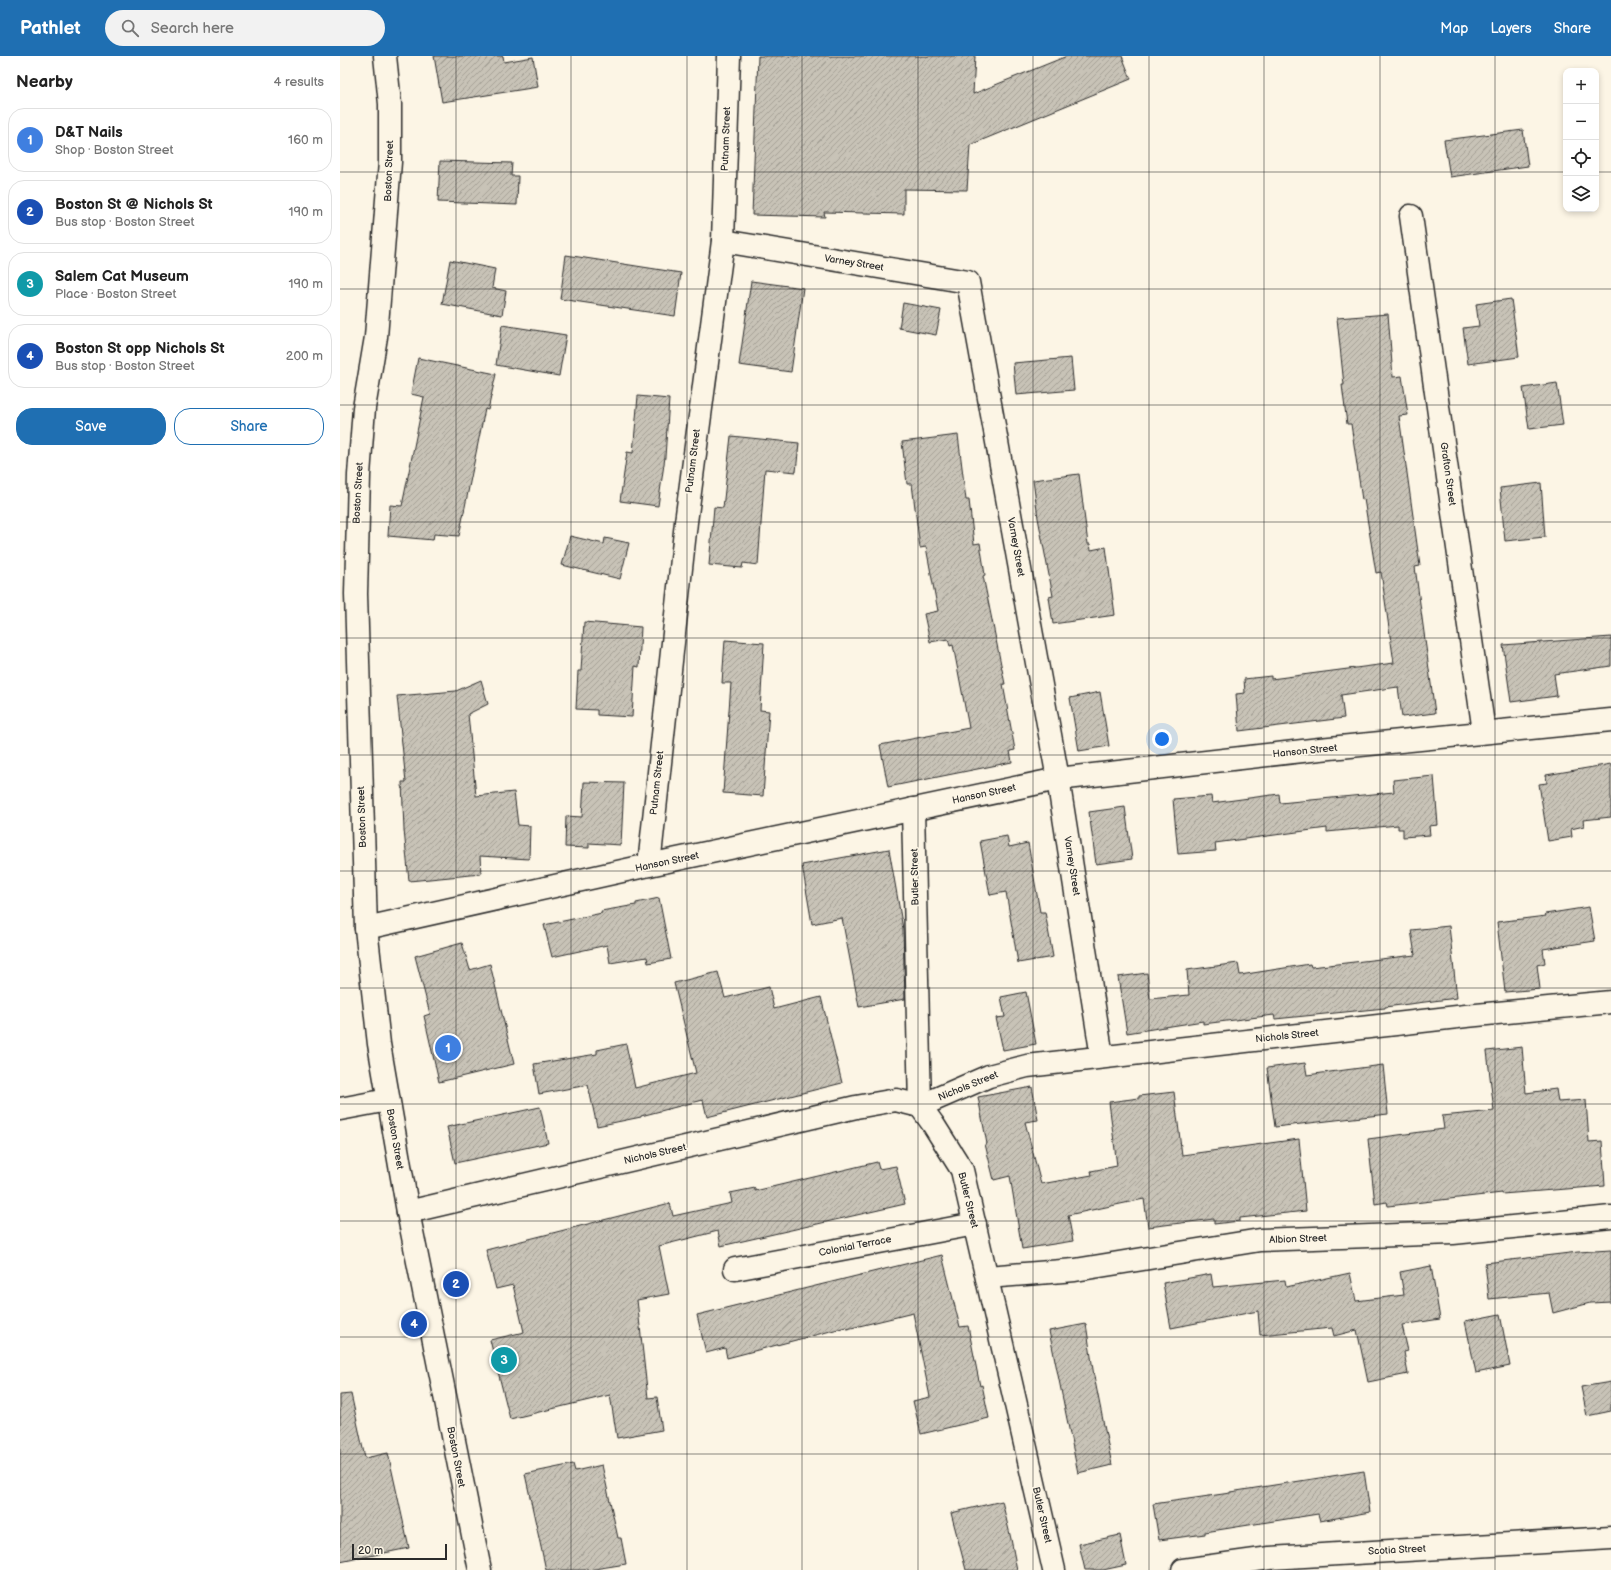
<!DOCTYPE html>
<html lang="en">
<head>
<meta charset="utf-8">
<style>
	:root { --surface:#fff; --page:#f2f2f2; --text:#222; --muted:#767676; --line:#e0e0e0; --accent:#1f6fb2 }
	body { margin:0; font-family:"Balsamiq Sans",sans-serif; background:var(--page); color:var(--text) }
	.controls { position:absolute; right:12px; top:12px; display:grid; overflow:hidden; border-radius:8px; box-shadow:0 2px 6px #0003 }
	.controls button { width:36px; height:36px; display:grid; place-items:center; padding:0; border:0; border-bottom:1px solid var(--line); background:var(--surface); color:var(--text); font:20px sans-serif }
	.scale { position:absolute; left:12px; bottom:10px; width:95px; box-sizing:border-box; padding-left:4px; border:2px solid #2b2b2b; border-top:0; font-size:11px; line-height:14px; white-space:nowrap; color:#2b2b2b; -webkit-text-stroke:3px #fcf5e5; paint-order:stroke }
	.you { position:absolute; left:822px; top:683px; width:14px; height:14px; margin:-10px; border:3px solid #fff; border-radius:50%; background:#1a73e8; box-shadow:0 0 0 6px #1a73e833 }
	.badge { display:grid; place-items:center; width:26px; height:26px; border-radius:50%; background:var(--accent); color:#fff; font-size:13px; font-weight:700 }
	.pin { position:absolute; translate:-50% -50%; border:2px solid #fff; box-shadow:0 1px 4px #0006 }
	.list { margin:0; padding:0; list-style:none }
	h2 { display:flex; justify-content:space-between; align-items:center; height:52px; margin:0; padding:0 16px; font-size:17px }
	h2 small { font-size:13px; font-weight:400; color:var(--muted) }
	.list li { display:grid; grid-template-columns:26px 1fr auto; gap:12px; align-items:center; box-sizing:border-box; height:64px; margin:0 8px 8px; padding:0 8px; border:1px solid var(--line); border-radius:16px }
	.list b { display:block; font-size:15px; white-space:nowrap }
	.list p { margin:0; font-size:13px; white-space:nowrap; color:var(--muted) }
	.list em { font-size:13px; font-style:normal; color:var(--muted) }
	.actions { display:flex; gap:8px; padding:12px 16px }
	.actions a { flex:1; padding:9px 0; border:1px solid var(--accent); border-radius:16px; text-align:center; font-size:14px; color:var(--accent) }
	.actions .main { background:var(--accent); color:#fff }
	.icon { flex:none; width:22px; height:22px; fill:none; stroke:currentColor; stroke-width:2; stroke-linecap:round; stroke-linejoin:round }
	.map { position:relative; flex:none; width:1271px; height:1514px; overflow:hidden }
	header { display:flex; align-items:center; gap:24px; box-sizing:border-box; height:56px; padding:0 20px; background:var(--accent); color:#fff }
	header strong { font-size:19px }
	nav { display:flex; gap:22px; margin-inline-start:auto; font-size:14px }
	.search { width:280px; height:36px; background:var(--page); display:flex; align-items:center; gap:10px; box-sizing:border-box; padding:0 14px; border-radius:22px; color:var(--muted); font-size:15px }
	main { display:flex }
	aside { flex:1; background:var(--surface) }
	.map>svg:first-child { display:block }
</style>
</head>
<body>
<header>
<strong>Pathlet</strong>
<div class="search"><svg class="icon" aria-label="search" viewBox="0 0 24 24"><circle cx="10" cy="10" r="6"/><path d="M15 15l6 6"/></svg>Search here</div>
<nav><a>Map</a><a>Layers</a><a>Share</a></nav>
</header>
<main>
<aside>
<h2>Nearby<small>4 results</small></h2>
<ul class="list">
<li><span class="badge" style="background:#3f7fe0">1</span><div><b>D&amp;T Nails</b><p>Shop · Boston Street</p></div><em>160 m</em></li>
<li><span class="badge" style="background:#1a4fb4">2</span><div><b>Boston St @ Nichols St</b><p>Bus stop · Boston Street</p></div><em>190 m</em></li>
<li><span class="badge" style="background:#0f9aa8">3</span><div><b>Salem Cat Museum</b><p>Place · Boston Street</p></div><em>190 m</em></li>
<li><span class="badge" style="background:#1a4fb4">4</span><div><b>Boston St opp Nichols St</b><p>Bus stop · Boston Street</p></div><em>200 m</em></li>
</ul>
<div class="actions"><a class="main">Save</a><a>Share</a></div>
</aside>
<div class="map">
<svg width="1271" height="1514" viewBox="0 0 1271 1514">
	<defs>
		<pattern id="building-hatch" width="6" height="6" patternUnits="userSpaceOnUse"><rect width="6" height="6" fill="#c8c3b7"/><path d="M-1 1l2-2M0 6l6-6M5 7l2-2" fill="none" stroke="#a39f95"/></pattern>
	</defs>
	<rect width="100%" height="100%" fill="#fcf5e5"/>
	<filter id="ink" filterUnits="userSpaceOnUse"><feTurbulence type="fractalNoise" baseFrequency=".025" numOctaves="2"/><feDisplacementMap in="SourceGraphic" scale="8" xChannelSelector="R" yChannelSelector="G"/><feConvolveMatrix kernelMatrix="1 2 1 2 8 2 1 2 1" color-interpolation-filters="sRGB"/></filter>
	<g filter="url(#ink)">
		<!-- building -->
		<g fill="url(#building-hatch)" stroke="#2b2b2b">
			<path d="M 94,0 L 163,0 L 164,6 L 193,1 L 198,31 L 102,46 Z"/>
			<path d="M 418,0 L 635,0 L 633,38 L 727,0 L 782,0 L 791,23 L 630,89 L 627,134 L 564,133 L 564,158 L 484,156 L 485,161 L 412,159 Z"/>
			<path d="M 1183,74 L 1188,110 L 1110,121 L 1104,84 Z"/>
			<path d="M 100,105 L 172,107 L 171,120 L 178,120 L 177,149 L 98,146 Z"/>
			<path d="M 226,199 L 341,217 L 335,260 L 220,243 Z"/>
			<path d="M 110,204 L 155,213 L 152,232 L 166,235 L 162,259 L 102,248 Z"/>
			<path d="M 411,225 L 463,232 L 451,316 L 399,309 Z"/>
			<path d="M 1171,243 L 1179,301 L 1128,308 L 1123,272 L 1139,270 L 1136,248 Z"/>
			<path d="M 563,247 L 601,254 L 596,279 L 559,272 Z"/>
			<path d="M 1048,258 L 1053,321 L 1062,320 L 1068,359 L 1059,360 L 1080,510 L 1075,511 L 1095,657 L 1062,661 L 1058,631 L 1001,639 L 1004,662 L 899,675 L 896,638 L 905,637 L 904,623 L 931,620 L 931,623 L 1054,607 L 1041,516 L 1036,517 L 1024,443 L 1022,444 L 1011,368 L 1007,368 L 1002,329 L 1004,329 L 997,262 Z"/>
			<path d="M 162,269 L 226,279 L 219,320 L 156,309 Z"/>
			<path d="M 78,302 L 156,318 L 148,354 L 145,353 L 119,480 L 94,478 L 93,484 L 48,480 L 50,449 L 62,450 L 84,341 L 71,338 Z"/>
			<path d="M 731,302 L 734,334 L 676,339 L 673,307 Z"/>
			<path d="M 1217,327 L 1223,369 L 1189,373 L 1183,332 Z"/>
			<path d="M 298,340 L 329,343 L 325,401 L 318,450 L 280,445 L 287,396 L 293,397 Z"/>
			<path d="M 618,379 L 626,444 L 629,444 L 634,488 L 640,487 L 645,519 L 643,520 L 665,628 L 663,628 L 675,694 L 670,695 L 672,706 L 548,731 L 540,689 L 629,672 L 613,589 L 610,590 L 608,583 L 590,586 L 584,558 L 598,555 L 586,491 L 580,492 L 572,428 L 567,428 L 562,386 Z"/>
			<path d="M 391,380 L 459,387 L 456,416 L 425,413 L 418,509 L 403,507 L 402,512 L 369,509 L 374,451 L 383,452 Z"/>
			<path d="M 739,418 L 748,488 L 750,488 L 751,494 L 766,491 L 775,559 L 713,568 L 709,541 L 713,540 L 698,462 L 693,424 Z"/>
			<path d="M 1201,427 L 1205,481 L 1165,485 L 1160,432 Z"/>
			<path d="M 230,480 L 264,488 L 265,482 L 289,487 L 280,523 L 222,509 Z"/>
			<path d="M 244,566 L 301,571 L 299,611 L 295,610 L 292,661 L 257,659 L 257,654 L 236,653 L 238,615 L 241,615 Z"/>
			<path d="M 1271,581 L 1271,610 L 1214,618 L 1217,640 L 1171,646 L 1163,589 Z"/>
			<path d="M 385,584 L 424,587 L 420,654 L 429,655 L 423,740 L 383,737 L 391,627 L 382,627 Z"/>
			<path d="M 141,624 L 148,648 L 128,658 L 136,740 L 174,736 L 178,769 L 190,770 L 189,803 L 140,800 L 141,818 L 69,825 L 64,774 L 62,726 L 66,726 L 57,640 L 116,635 Z"/>
			<path d="M 760,636 L 769,690 L 739,695 L 730,642 Z"/>
			<path d="M 1271,708 L 1271,761 L 1243,764 L 1244,770 L 1231,773 L 1232,781 L 1208,785 L 1199,728 L 1207,727 L 1206,719 Z"/>
			<path d="M 1094,720 L 1098,769 L 1089,770 L 1090,779 L 1063,781 L 1063,773 L 1058,773 L 1058,769 L 987,776 L 987,772 L 875,787 L 876,795 L 838,798 L 833,743 L 871,740 L 872,747 L 939,738 L 940,747 L 1054,736 L 1053,724 Z"/>
			<path d="M 244,726 L 284,727 L 281,789 L 249,787 L 249,792 L 225,791 L 226,760 L 242,761 Z"/>
			<path d="M 785,751 L 792,803 L 756,808 L 749,756 Z"/>
			<path d="M 667,780 L 669,791 L 688,787 L 700,856 L 705,856 L 713,901 L 678,907 L 666,836 L 650,839 L 640,785 Z"/>
			<path d="M 549,793 L 563,873 L 565,943 L 519,951 L 502,862 L 472,868 L 462,809 Z"/>
			<path d="M 319,842 L 331,903 L 308,907 L 307,901 L 270,907 L 267,889 L 212,901 L 204,869 L 262,857 L 261,855 L 296,849 L 296,847 Z"/>
			<path d="M 1249,851 L 1255,885 L 1203,893 L 1205,907 L 1197,909 L 1200,933 L 1165,936 L 1157,866 L 1206,860 L 1205,858 Z"/>
			<path d="M 1109,870 L 1117,942 L 1045,951 L 1045,952 L 935,963 L 934,959 L 863,968 L 863,965 L 787,977 L 778,921 L 807,917 L 810,943 L 849,939 L 847,914 L 898,907 L 900,919 L 970,908 L 971,911 L 1075,899 L 1071,874 Z"/>
			<path d="M 122,887 L 130,914 L 150,908 L 174,1008 L 99,1026 L 84,960 L 90,958 L 75,900 Z"/>
			<path d="M 378,916 L 385,942 L 429,931 L 434,953 L 481,941 L 502,1027 L 367,1061 L 363,1044 L 301,1060 L 301,1061 L 257,1070 L 248,1029 L 199,1038 L 194,1008 L 257,998 L 257,994 L 286,988 L 295,1032 L 356,1017 L 334,927 Z"/>
			<path d="M 686,936 L 696,988 L 663,994 L 656,962 L 665,961 L 661,941 Z"/>
			<path d="M 1182,991 L 1186,1037 L 1216,1033 L 1218,1046 L 1246,1044 L 1249,1086 L 1262,1085 L 1265,1130 L 1162,1138 L 1162,1137 L 1048,1150 L 1047,1146 L 1035,1148 L 1028,1083 L 1104,1073 L 1102,1060 L 1154,1055 L 1147,995 Z"/>
			<path d="M 965,1007 L 967,1019 L 1043,1009 L 1048,1058 L 935,1071 L 927,1012 Z"/>
			<path d="M 692,1031 L 698,1064 L 685,1066 L 701,1128 L 752,1119 L 751,1115 L 777,1110 L 769,1046 L 799,1042 L 799,1040 L 834,1036 L 842,1099 L 959,1083 L 966,1155 L 900,1162 L 900,1165 L 874,1168 L 874,1163 L 808,1171 L 804,1143 L 728,1159 L 733,1185 L 682,1193 L 670,1120 L 654,1124 L 645,1088 L 647,1088 L 638,1041 Z"/>
			<path d="M 200,1051 L 208,1087 L 115,1107 L 107,1071 Z"/>
			<path d="M 537,1106 L 539,1113 L 556,1110 L 565,1148 L 381,1190 L 378,1175 L 319,1190 L 329,1238 L 297,1244 L 308,1342 L 317,1341 L 322,1374 L 277,1382 L 270,1339 L 170,1363 L 150,1284 L 184,1276 L 173,1229 L 156,1233 L 146,1194 L 330,1147 L 333,1160 L 392,1147 L 390,1137 L 415,1132 L 415,1135 Z"/>
			<path d="M 1271,1194 L 1271,1246 L 1250,1247 L 1213,1257 L 1209,1237 L 1149,1243 L 1145,1207 L 1238,1196 Z"/>
			<path d="M 602,1199 L 620,1271 L 628,1270 L 640,1330 L 642,1329 L 649,1362 L 581,1378 L 573,1345 L 590,1341 L 573,1257 L 507,1273 L 506,1271 L 387,1302 L 385,1292 L 366,1297 L 357,1259 Z"/>
			<path d="M 1091,1210 L 1100,1263 L 1062,1269 L 1068,1295 L 1064,1296 L 1068,1318 L 1028,1326 L 1017,1274 L 994,1280 L 992,1272 L 920,1279 L 918,1255 L 831,1272 L 823,1227 L 871,1218 L 873,1231 L 945,1224 L 946,1231 L 1010,1217 L 1016,1245 L 1064,1239 L 1060,1216 Z"/>
			<path d="M 1160,1258 L 1170,1310 L 1136,1317 L 1125,1265 Z"/>
			<path d="M 746,1268 L 754,1320 L 772,1409 L 738,1417 L 709,1275 Z"/>
			<path d="M 1271,1326 L 1271,1355 L 1247,1360 L 1241,1331 Z"/>
			<path d="M 11,1338 L 25,1402 L 48,1397 L 69,1492 L 0,1506 L 0,1339 Z"/>
			<path d="M 233,1408 L 235,1415 L 262,1409 L 278,1482 L 281,1482 L 286,1508 L 248,1514 L 206,1514 L 185,1418 Z"/>
			<path d="M 1024,1415 L 1030,1456 L 980,1465 L 978,1458 L 865,1476 L 865,1478 L 819,1484 L 813,1448 L 890,1437 L 890,1436 Z"/>
			<path d="M 662,1445 L 671,1483 L 677,1514 L 626,1514 L 611,1457 Z"/>
			<path d="M 780,1479 L 786,1509 L 763,1514 L 745,1514 L 739,1488 Z"/>
		</g>
		<g fill="none" stroke-linecap="round" stroke-linejoin="round">
			<!-- minor casing -->
			<g stroke="#2b2b2b" stroke-width="25">
				<g id="minor">
					<path d="M 1071,160 L 1144,676"/>
					<path d="M 383,185 L 628,226 L 718,723 L 762,1001"/>
					<path d="M 573,753 L 580,1050 L 593,1068 L 622,1114 L 714,1514"/>
					<path d="M 309,809 L 346,466 L 383,185 L 389,0"/>
					<path d="M 26,872 L 309,809 L 718,723 L 980,693 L 1271,664"/>
					<path d="M 0,1053 L 48,1044"/>
					<path d="M 68,1156 L 516,1051 L 556,1044 L 580,1050 L 649,1020 L 687,1010 L 1126,960 L 1271,946"/>
					<path d="M 395,1213 L 635,1168"/>
					<path d="M 647,1221 L 735,1214 L 920,1184 L 1113,1177 L 1271,1161"/>
					<path d="M 843,1514 L 930,1502 L 1271,1482"/>
				</g>
			</g>
			<!-- primary casing -->
			<g stroke="#2b2b2b" stroke-width="25">
				<path id="primary" d="M 45,0 L 50,48 L 50,106 L 36,281 L 24,352 L 19,419 L 16,538 L 26,872 L 39,988 L 68,1156 L 140,1514"/>
			</g>
			<!-- minor -->
			<use href="#minor" stroke="#fcf5e5" stroke-width="22"/>
			<!-- primary -->
			<use href="#primary" stroke="#fcf5e5" stroke-width="22"/>
		</g>
	</g>
	<!-- grid -->
	<path fill="none" stroke="#2b2b2b" stroke-width="1" stroke-opacity="0.55" d="M 116,0 L 116,1514M 231,0 L 231,1514M 347,0 L 347,1514M 462,0 L 462,1514M 578,0 L 578,1514M 693,0 L 693,1514M 809,0 L 809,1514M 924,0 L 924,1514M 1040,0 L 1040,1514M 1155,0 L 1155,1514M 0,116 L 1226,116M 1256,116 L 1271,116M 0,233 L 1271,233M 0,349 L 1271,349M 0,466 L 1271,466M 0,582 L 1271,582M 0,699 L 1271,699M 0,815 L 1271,815M 0,932 L 1271,932M 0,1048 L 1271,1048M 0,1165 L 1271,1165M 0,1281 L 1271,1281M 0,1398 L 1271,1398"/>
	<g text-anchor="middle" dominant-baseline="central" stroke-width="3.5" stroke-linejoin="round" paint-order="stroke">
		<!-- street labels -->
		<g font-size="10" fill="#2b2b2b" stroke="#fcf5e5">
			<text transform="translate(386 83) rotate(-88)">Putnam Street</text>
			<text transform="translate(49 115) rotate(-88)">Boston Street</text>
			<text transform="translate(514 207) rotate(9)">Varney Street</text>
			<text transform="translate(353 405) rotate(-83)">Putnam Street</text>
			<text transform="translate(1108 418) rotate(82)">Grafton Street</text>
			<text transform="translate(18 437) rotate(-87)">Boston Street</text>
			<text transform="translate(676 491) rotate(80)">Varney Street</text>
			<text transform="translate(965 695) rotate(-6)">Hanson Street</text>
			<text transform="translate(317 727) rotate(-84)">Putnam Street</text>
			<text transform="translate(644 738) rotate(-12)">Hanson Street</text>
			<text transform="translate(22 761) rotate(-92)">Boston Street</text>
			<text transform="translate(327 806) rotate(-12)">Hanson Street</text>
			<text transform="translate(732 810) rotate(81)">Varney Street</text>
			<text transform="translate(575 821) rotate(-91)">Butler Street</text>
			<text transform="translate(947 980) rotate(-6)">Nichols Street</text>
			<text transform="translate(628 1030) rotate(-22)">Nichols Street</text>
			<text transform="translate(55 1083) rotate(80)">Boston Street</text>
			<text transform="translate(315 1098) rotate(-13)">Nichols Street</text>
			<text transform="translate(628 1144) rotate(76)">Butler Street</text>
			<text transform="translate(958 1183) rotate(-2)">Albion Street</text>
			<text transform="translate(515 1190) rotate(-11)">Colonial Terrace</text>
			<text transform="translate(116 1401) rotate(79)">Boston Street</text>
			<text transform="translate(702 1459) rotate(77)">Butler Street</text>
			<text transform="translate(1057 1494) rotate(-3)">Scotia Street</text>
		</g>
	</g>
</svg>
<div class="controls">
<button>+</button>
<button>−</button>
<button><svg class="icon" aria-label="locate" viewBox="0 0 24 24"><circle cx="12" cy="12" r="6"/><path d="M12 2v4M12 18v4M2 12h4M18 12h4"/></svg></button>
<button><svg class="icon" aria-label="layers" viewBox="0 0 24 24"><path d="M12 4l9 5-9 5-9-5zM3 14l9 5 9-5"/></svg></button>
</div>
<div class="scale">20 m</div>
<div class="you"></div>
<div class="pin badge" style="left:108px;top:992px;background:#3f7fe0">1</div>
<div class="pin badge" style="left:116px;top:1228px;background:#1a4fb4">2</div>
<div class="pin badge" style="left:164px;top:1304px;background:#0f9aa8">3</div>
<div class="pin badge" style="left:74px;top:1268px;background:#1a4fb4">4</div>
</div>
</main>
</body>
</html>
